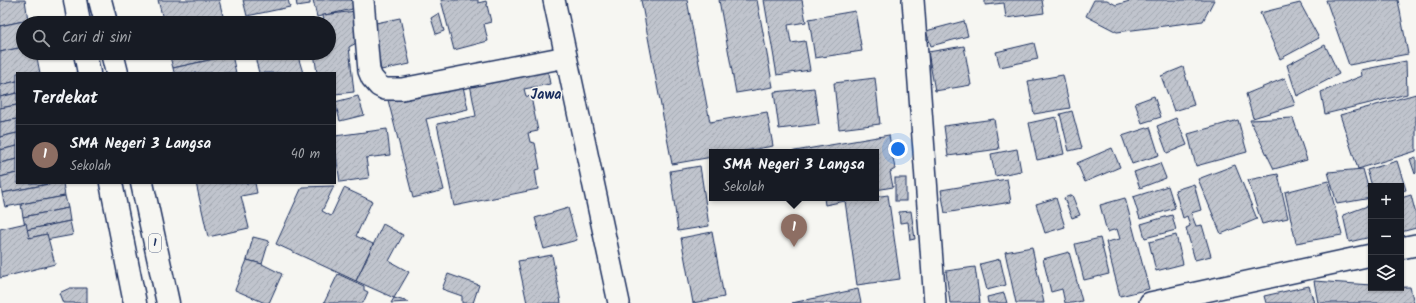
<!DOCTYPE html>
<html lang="id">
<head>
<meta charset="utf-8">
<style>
	:root { --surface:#171b24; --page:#20242c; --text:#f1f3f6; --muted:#9ea1a6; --line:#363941; --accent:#919bb2 }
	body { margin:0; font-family:Kalam,sans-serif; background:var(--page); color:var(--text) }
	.controls { position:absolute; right:12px; bottom:12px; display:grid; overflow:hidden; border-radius:0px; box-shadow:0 1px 3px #0004 }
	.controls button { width:36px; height:36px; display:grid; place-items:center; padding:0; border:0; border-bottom:1px solid var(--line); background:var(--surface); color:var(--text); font:20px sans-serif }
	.you { position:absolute; left:898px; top:149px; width:14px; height:14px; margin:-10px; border:3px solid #fff; border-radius:50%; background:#1a73e8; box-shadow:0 0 0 6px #1a73e833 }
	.badge { display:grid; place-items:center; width:26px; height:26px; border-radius:50%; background:var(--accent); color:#fff; font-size:13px; font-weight:700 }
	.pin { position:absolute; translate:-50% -33px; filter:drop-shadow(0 1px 2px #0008) }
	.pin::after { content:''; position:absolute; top:21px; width:14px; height:12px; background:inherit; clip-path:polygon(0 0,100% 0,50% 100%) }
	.popup { position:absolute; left:709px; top:149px; width:170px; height:52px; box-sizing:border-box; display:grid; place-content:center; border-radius:0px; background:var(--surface); filter:drop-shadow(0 1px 3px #0005); font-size:13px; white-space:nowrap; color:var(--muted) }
	.popup b { font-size:15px; color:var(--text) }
	.popup::after { content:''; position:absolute; left:50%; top:100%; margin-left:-8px; border:8px solid transparent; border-top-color:var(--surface) }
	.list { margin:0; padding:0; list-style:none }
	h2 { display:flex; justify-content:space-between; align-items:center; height:52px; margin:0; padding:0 16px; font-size:17px }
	h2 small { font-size:13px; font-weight:400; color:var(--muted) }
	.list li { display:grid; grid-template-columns:26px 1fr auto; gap:12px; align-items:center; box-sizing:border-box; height:60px; padding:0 16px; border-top:1px solid var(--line) }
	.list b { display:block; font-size:15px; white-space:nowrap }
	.list p { margin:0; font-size:13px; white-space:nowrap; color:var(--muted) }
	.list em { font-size:13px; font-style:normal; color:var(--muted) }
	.icon { flex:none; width:22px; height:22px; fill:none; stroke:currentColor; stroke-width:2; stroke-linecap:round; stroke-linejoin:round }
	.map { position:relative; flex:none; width:1416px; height:303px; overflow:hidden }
	.search { position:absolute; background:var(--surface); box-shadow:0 1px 3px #0004; left:16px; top:16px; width:320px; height:44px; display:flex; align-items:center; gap:10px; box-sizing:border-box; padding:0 14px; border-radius:22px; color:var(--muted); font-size:15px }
	.panel { position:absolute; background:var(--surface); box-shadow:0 1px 3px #0004; left:16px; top:72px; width:320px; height:112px; border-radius:0px }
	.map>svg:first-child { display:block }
</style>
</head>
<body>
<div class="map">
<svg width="1416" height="303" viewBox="0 0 1416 303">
	<defs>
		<pattern id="building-hatch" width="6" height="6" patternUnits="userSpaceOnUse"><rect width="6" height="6" fill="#c0c4cd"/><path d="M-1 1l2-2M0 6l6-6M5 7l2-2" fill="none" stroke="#a4a9b2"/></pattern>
	</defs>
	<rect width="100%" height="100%" fill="#f6f6f2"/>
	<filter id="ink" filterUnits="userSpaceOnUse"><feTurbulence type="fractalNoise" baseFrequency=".025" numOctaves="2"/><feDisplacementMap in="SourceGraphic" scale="8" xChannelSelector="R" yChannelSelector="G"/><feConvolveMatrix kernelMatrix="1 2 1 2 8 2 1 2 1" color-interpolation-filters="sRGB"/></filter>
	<g filter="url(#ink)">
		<!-- building -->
		<g fill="url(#building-hatch)" stroke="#1b2f5e">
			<path d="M 0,0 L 25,0 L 28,20 L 0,26 Z"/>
			<path d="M 158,0 L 219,0 L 223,16 L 195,23 L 164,23 Z"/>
			<path d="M 243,0 L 288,0 L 290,7 L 247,16 Z"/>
			<path d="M 296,0 L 310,0 L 310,4 L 297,6 Z"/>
			<path d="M 313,0 L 356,0 L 357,8 L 317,17 Z"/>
			<path d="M 441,0 L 478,0 L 478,3 L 486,1 L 491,22 L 484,24 L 488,41 L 454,50 Z"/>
			<path d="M 641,0 L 687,0 L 710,122 L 767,112 L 773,146 L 739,152 L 712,152 L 712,157 L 672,164 Z"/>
			<path d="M 719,0 L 757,0 L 773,87 L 736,93 Z"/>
			<path d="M 764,0 L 802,0 L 806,22 L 788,25 L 791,43 L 805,41 L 810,70 L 777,75 Z"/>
			<path d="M 985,0 L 1042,0 L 1044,13 L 1006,18 L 1004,3 L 985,5 Z"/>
			<path d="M 1094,0 L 1107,0 L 1116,5 L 1133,0 L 1214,0 L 1203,21 L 1117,32 L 1086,16 Z"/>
			<path d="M 1326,0 L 1398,0 L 1408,54 L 1349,65 Z"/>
			<path d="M 1300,3 L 1319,38 L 1280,59 L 1260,13 Z"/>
			<path d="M 356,11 L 360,41 L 349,47 L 354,92 L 335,94 L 335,73 L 317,73 L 314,53 L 329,53 L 329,23 L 324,23 L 323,15 Z"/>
			<path d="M 855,11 L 862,51 L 815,58 L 809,19 Z"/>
			<path d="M 439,13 L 444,31 L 436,34 L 431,18 Z"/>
			<path d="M 400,18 L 410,64 L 381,70 L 371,24 Z"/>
			<path d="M 28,20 L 29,23 L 23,23 L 23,47 L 0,52 L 0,26 Z"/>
			<path d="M 964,21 L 968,36 L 931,46 L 926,31 Z"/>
			<path d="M 1034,43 L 1038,59 L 1000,67 L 996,52 Z"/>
			<path d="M 1325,45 L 1339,74 L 1297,96 L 1287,65 Z"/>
			<path d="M 964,46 L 971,85 L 935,91 L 928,52 Z"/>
			<path d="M 23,47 L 23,53 L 36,53 L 40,73 L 17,73 L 17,81 L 0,85 L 0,52 Z"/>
			<path d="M 169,53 L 232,53 L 232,55 L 173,68 Z"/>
			<path d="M 254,53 L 297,53 L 303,73 L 259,73 Z"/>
			<path d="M 232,55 L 236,73 L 174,73 L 173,68 Z"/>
			<path d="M 1406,61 L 1407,94 L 1325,114 L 1321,92 L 1362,76 L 1361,70 Z"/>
			<path d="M 1183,67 L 1194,105 L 1174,111 L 1161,76 Z"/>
			<path d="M 547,68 L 550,84 L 524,89 L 526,96 L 531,97 L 538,131 L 528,133 L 530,142 L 535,143 L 540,169 L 535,170 L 538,189 L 454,206 L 437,124 L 476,116 L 470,84 Z"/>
			<path d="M 1063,75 L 1070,108 L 1034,114 L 1028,81 Z"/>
			<path d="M 875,78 L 880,124 L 839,129 L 834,83 Z"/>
			<path d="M 1285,78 L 1295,105 L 1253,118 L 1246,94 Z"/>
			<path d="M 17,81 L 17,93 L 0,97 L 0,85 Z"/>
			<path d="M 462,82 L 468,109 L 426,119 L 444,190 L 413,198 L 388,100 Z"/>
			<path d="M 814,88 L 819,124 L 779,129 L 774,92 Z"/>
			<path d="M 17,93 L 17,105 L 0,108 L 0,97 Z"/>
			<path d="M 1416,94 L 1416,151 L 1358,169 L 1340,115 Z"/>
			<path d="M 358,96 L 364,115 L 340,121 L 335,102 Z"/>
			<path d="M 1154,96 L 1161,117 L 1142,123 L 1135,103 Z"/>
			<path d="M 17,105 L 17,119 L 0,122 L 0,108 Z"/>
			<path d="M 1072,111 L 1082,148 L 1069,151 L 1060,114 Z"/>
			<path d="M 1056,117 L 1064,154 L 1037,160 L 1029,123 Z"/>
			<path d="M 1176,118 L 1187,145 L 1167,153 L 1157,126 Z"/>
			<path d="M 1293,118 L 1307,160 L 1274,169 L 1250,120 Z"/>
			<path d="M 17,119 L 17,133 L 0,137 L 0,122 Z"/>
			<path d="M 994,119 L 999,149 L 948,156 L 944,126 Z"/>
			<path d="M 1238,120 L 1247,152 L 1196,166 L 1188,134 Z"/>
			<path d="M 1150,127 L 1159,155 L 1132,164 L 1122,136 Z"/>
			<path d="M 387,129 L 390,155 L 366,158 L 369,178 L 340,182 L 335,149 L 335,136 Z"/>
			<path d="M 17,133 L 17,146 L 0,150 L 0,137 Z"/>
			<path d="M 889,135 L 895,169 L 890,172 L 893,187 L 876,190 L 876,152 L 789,152 Z"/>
			<path d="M 17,146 L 17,159 L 0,163 L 0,150 Z"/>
			<path d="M 1112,148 L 1120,167 L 1085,182 L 1077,163 Z"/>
			<path d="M 1017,149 L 1021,171 L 995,176 L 991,154 Z"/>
			<path d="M 1416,157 L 1416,173 L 1415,174 L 1410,159 Z"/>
			<path d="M 17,159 L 17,173 L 0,177 L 0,163 Z"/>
			<path d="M 1397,161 L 1406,190 L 1401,191 L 1401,186 L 1372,186 L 1367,170 Z"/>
			<path d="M 1160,163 L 1166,178 L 1140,188 L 1134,172 Z"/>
			<path d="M 1235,165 L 1257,219 L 1221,234 L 1198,179 Z"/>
			<path d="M 700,166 L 709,226 L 678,231 L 670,171 Z"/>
			<path d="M 1363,169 L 1371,198 L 1337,204 L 1328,172 Z"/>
			<path d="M 17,173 L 17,183 L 54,183 L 2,193 L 0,177 Z"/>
			<path d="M 1278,174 L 1288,218 L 1262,224 L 1248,180 Z"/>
			<rect x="895" y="178" width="11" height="23"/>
			<path d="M 1007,179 L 1011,202 L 945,213 L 941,190 Z"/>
			<path d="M 1328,181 L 1342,235 L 1296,243 L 1285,192 Z"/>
			<path d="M 54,183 L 63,183 L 65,196 L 5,207 L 2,193 Z"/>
			<path d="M 196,183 L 255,183 L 257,193 L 241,196 L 249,228 L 208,237 Z"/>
			<path d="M 1194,184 L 1201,210 L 1191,213 L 1196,226 L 1202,225 L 1211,256 L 1195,260 L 1186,228 L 1190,226 L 1187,216 L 1183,218 L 1175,190 Z"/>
			<path d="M 334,186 L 322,211 L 331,216 L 344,188 L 372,201 L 356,236 L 373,244 L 356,281 L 276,244 L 302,187 Z"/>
			<path d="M 1168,186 L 1175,208 L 1140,219 L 1133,197 Z"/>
			<path d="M 888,195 L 900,279 L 857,285 L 845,201 Z"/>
			<path d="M 1072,195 L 1080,215 L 1072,218 L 1064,198 Z"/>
			<path d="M 1411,195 L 1416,215 L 1416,228 L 1401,232 L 1401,198 Z"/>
			<path d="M 65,196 L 68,208 L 23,217 L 21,204 Z"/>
			<path d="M 824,198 L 845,198 L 845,201 L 825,205 Z"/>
			<path d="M 1056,198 L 1065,227 L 1045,233 L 1036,204 Z"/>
			<path d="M 1125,198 L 1149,289 L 1120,296 L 1106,242 L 1120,239 L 1117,229 L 1107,232 L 1100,205 Z"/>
			<path d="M 1370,205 L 1371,237 L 1349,242 L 1343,215 Z"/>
			<path d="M 68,208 L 70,221 L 26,230 L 23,217 Z"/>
			<path d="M 568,208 L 577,240 L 544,249 L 535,218 Z"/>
			<path d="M 911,211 L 915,239 L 910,240 L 908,222 L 900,223 L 899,212 Z"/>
			<path d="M 1172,215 L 1176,230 L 1145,238 L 1141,224 Z"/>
			<path d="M 70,221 L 73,235 L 46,240 L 47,234 L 29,238 L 26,230 Z"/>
			<path d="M 26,223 L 29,238 L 47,234 L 55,264 L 0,278 L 0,229 Z"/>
			<path d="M 383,224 L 403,235 L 389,261 L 409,272 L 394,298 L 356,281 Z"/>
			<path d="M 712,232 L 724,297 L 693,303 L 681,238 Z"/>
			<path d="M 1176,235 L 1183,264 L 1156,271 L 1149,242 Z"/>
			<path d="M 253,237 L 269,241 L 262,264 L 247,260 Z"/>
			<path d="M 1100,238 L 1109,274 L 1084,280 L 1075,244 Z"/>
			<path d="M 1032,247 L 1044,303 L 1016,303 L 1005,252 Z"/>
			<path d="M 1069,252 L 1082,301 L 1072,303 L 1065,303 L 1062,289 L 1051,292 L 1043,259 Z"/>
			<path d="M 552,255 L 561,303 L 527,303 L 518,261 Z"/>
			<path d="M 1000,259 L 1006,285 L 987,290 L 980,264 Z"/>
			<path d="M 247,260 L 262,264 L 282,274 L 269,303 L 265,303 L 235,290 Z"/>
			<path d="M 975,267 L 980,303 L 950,303 L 946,271 Z"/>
			<path d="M 338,274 L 364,286 L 364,290 L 368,292 L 363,303 L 324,303 Z"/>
			<path d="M 448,274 L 479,285 L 473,303 L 462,303 L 462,296 L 442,289 Z"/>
			<path d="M 1314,281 L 1371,285 L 1371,288 L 1410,287 L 1414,303 L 1318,303 Z"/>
			<path d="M 1309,286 L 1314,303 L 1266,303 L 1264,296 Z"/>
			<path d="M 70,288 L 87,288 L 87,303 L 63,303 L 59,293 Z"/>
			<path d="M 858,289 L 861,303 L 792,303 Z"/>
			<path d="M 1004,293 L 1007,303 L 988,303 L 987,297 Z"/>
			<path d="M 394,298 L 409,302 L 391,303 Z"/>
		</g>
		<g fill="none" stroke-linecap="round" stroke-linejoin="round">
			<!-- street casing -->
			<g stroke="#1b2f5e" stroke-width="24">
				<g id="street">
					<path d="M 363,0 L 369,71 L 372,78 L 379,86 L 385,89 L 402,89 L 566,57"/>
					<path d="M 554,0 L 619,303"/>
					<path d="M 913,0 L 935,303"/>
					<path d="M 1401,248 L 1416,245"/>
					<path d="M 1150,303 L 1371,255"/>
				</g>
			</g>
			<!-- primary casing -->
			<g stroke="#1b2f5e" stroke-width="25">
				<g id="primary">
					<path d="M 75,0 L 79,23"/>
					<path d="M 100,0 L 106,23"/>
					<path d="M 85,53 L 89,73"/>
					<path d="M 112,53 L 117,73"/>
					<path d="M 111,183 L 135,303"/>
					<path d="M 142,183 L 168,303"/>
				</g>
			</g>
			<!-- street -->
			<use href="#street" stroke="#f6f6f2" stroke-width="21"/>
			<!-- primary -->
			<use href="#primary" stroke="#f6f6f2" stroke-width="22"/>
		</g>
	</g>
	<g text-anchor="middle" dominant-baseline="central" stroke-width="3" stroke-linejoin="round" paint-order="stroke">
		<!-- shield labels -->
		<rect fill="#f6f6f2" stroke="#5d6b8a" stroke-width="1" x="149" y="234" width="12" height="18" rx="3"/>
		<g font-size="11" font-weight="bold" fill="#1b2f5e">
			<text x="155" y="243">1</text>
		</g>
		<!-- quarter labels -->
		<g font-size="14" font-weight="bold" fill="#1b2f5e" stroke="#f6f6f2">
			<text x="546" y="95">Jawa</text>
		</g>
	</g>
</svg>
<div class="controls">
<button>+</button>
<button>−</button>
<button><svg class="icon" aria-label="layers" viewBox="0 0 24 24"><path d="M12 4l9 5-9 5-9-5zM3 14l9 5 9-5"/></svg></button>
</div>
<div class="you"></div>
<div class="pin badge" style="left:794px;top:247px;background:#8d6e63">1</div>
<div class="popup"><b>SMA Negeri 3 Langsa</b>Sekolah</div>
<div class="search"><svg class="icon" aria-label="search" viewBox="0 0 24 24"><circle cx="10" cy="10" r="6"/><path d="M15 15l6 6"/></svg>Cari di sini</div>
<section class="panel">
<h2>Terdekat<small></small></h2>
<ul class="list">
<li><span class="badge" style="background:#8d6e63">1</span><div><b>SMA Negeri 3 Langsa</b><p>Sekolah</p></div><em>40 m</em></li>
</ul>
</section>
</div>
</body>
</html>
